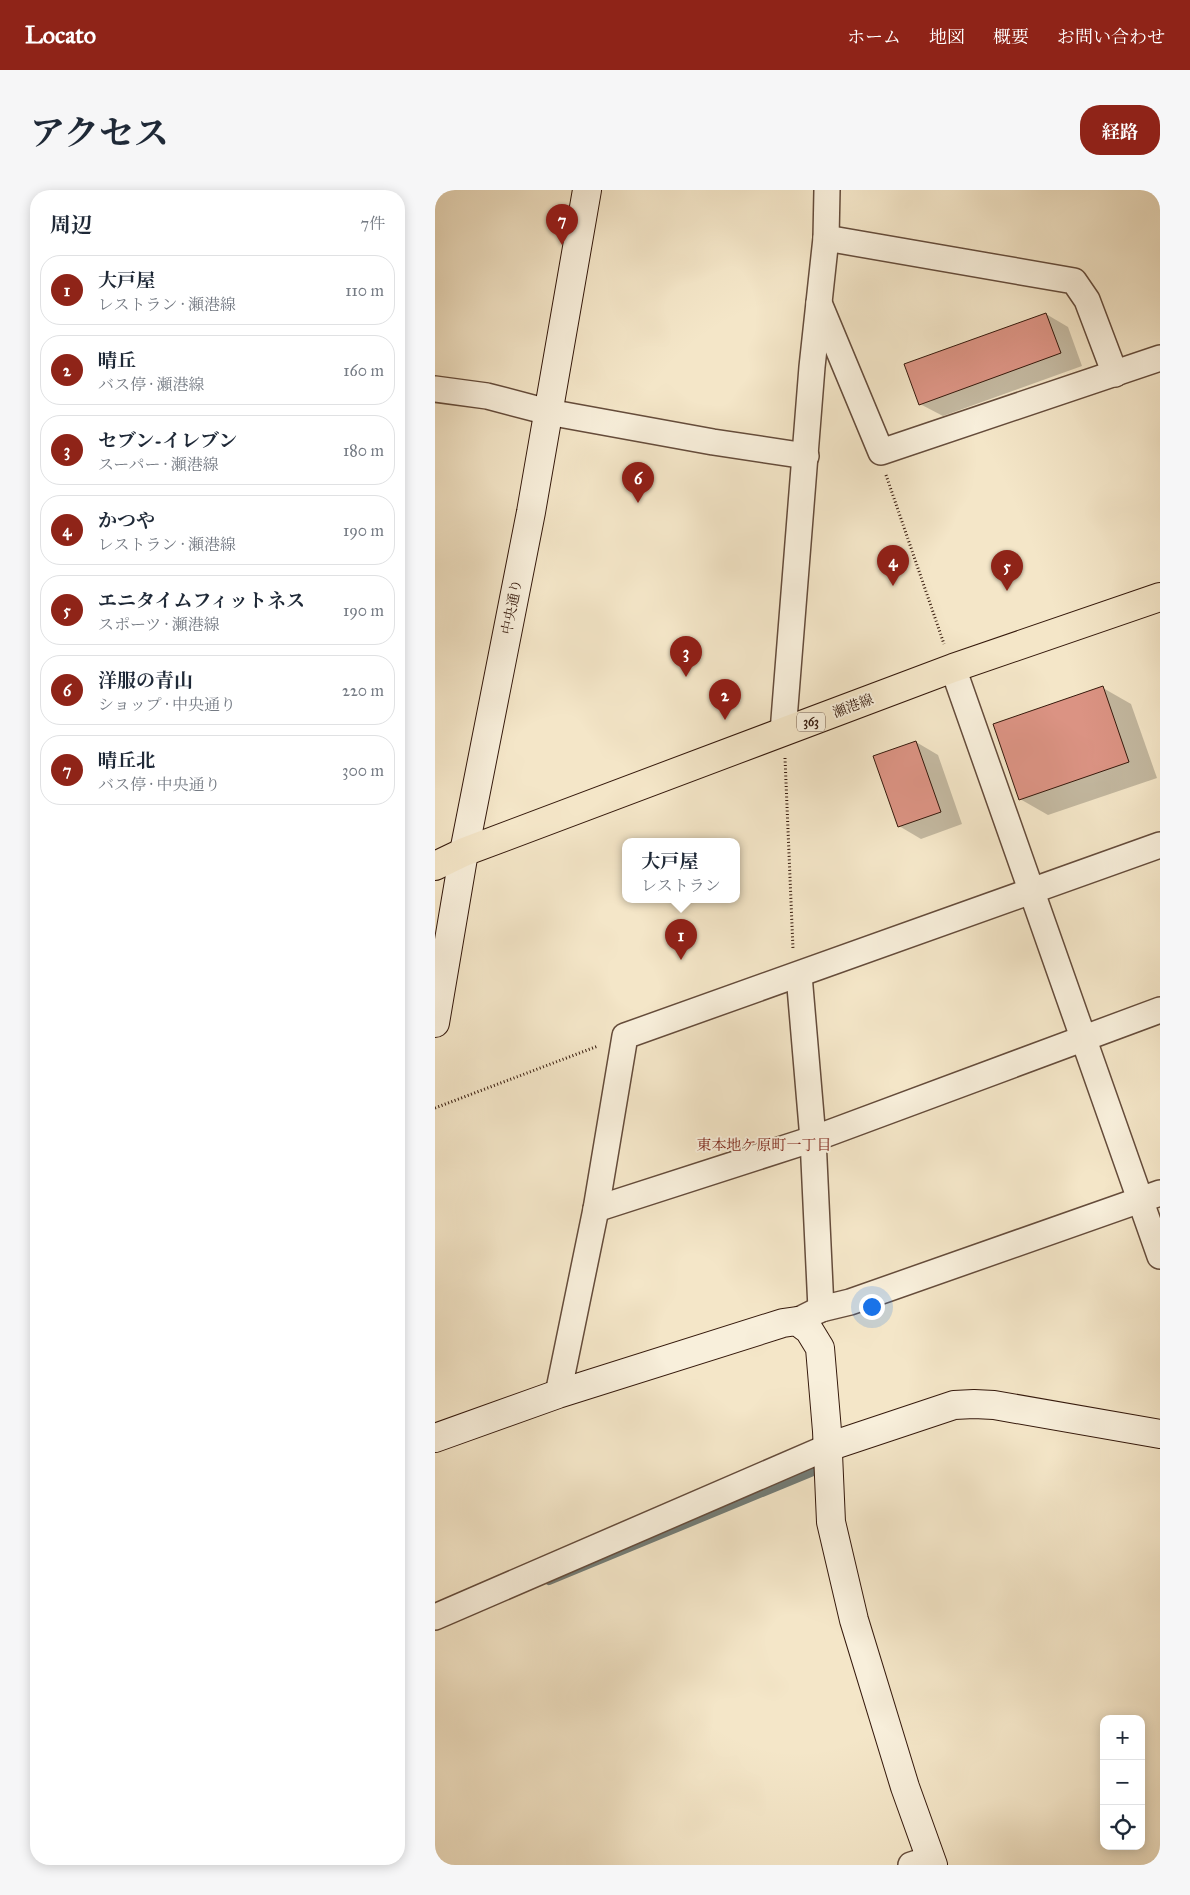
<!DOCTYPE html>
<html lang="ja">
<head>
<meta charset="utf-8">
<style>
	:root { --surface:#fff; --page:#f6f6f7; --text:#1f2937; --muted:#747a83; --line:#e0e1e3; --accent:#8f2418 }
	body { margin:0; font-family:"IM FELL Great Primer","Noto Serif JP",serif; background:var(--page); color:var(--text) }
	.controls { position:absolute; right:15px; bottom:15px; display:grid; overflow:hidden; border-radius:10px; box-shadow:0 2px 12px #0003 }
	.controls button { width:45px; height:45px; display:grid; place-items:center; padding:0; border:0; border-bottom:1px solid var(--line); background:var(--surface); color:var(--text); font:25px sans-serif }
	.you { position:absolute; left:436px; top:1116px; width:18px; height:18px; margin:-12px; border:4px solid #fff; border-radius:50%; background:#1a73e8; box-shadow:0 0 0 8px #1a73e833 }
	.badge { display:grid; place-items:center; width:32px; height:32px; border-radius:50%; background:var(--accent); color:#fff; font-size:16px; font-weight:700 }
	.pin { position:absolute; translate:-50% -41px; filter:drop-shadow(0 1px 2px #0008) }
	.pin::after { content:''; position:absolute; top:26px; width:18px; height:15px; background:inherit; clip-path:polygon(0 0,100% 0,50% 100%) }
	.popup { position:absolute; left:187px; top:648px; width:118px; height:65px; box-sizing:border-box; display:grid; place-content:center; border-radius:10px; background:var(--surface); filter:drop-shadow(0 1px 4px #0005); font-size:16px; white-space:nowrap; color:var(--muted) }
	.popup b { font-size:19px; color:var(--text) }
	.popup::after { content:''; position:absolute; left:50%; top:100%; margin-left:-10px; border:10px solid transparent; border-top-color:var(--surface) }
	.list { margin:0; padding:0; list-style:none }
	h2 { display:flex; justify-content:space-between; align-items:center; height:65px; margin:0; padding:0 20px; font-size:21px }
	h2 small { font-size:16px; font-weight:400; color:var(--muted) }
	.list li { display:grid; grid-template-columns:32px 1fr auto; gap:15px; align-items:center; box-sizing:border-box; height:70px; margin:0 10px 10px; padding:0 10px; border:1px solid var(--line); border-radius:20px }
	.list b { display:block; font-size:19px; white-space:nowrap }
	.list p { margin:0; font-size:16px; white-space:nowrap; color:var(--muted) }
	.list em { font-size:16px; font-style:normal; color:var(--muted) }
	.icon { flex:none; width:28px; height:28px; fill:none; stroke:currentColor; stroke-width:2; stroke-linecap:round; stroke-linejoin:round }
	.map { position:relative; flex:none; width:725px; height:1675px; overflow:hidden; border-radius:20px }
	header { display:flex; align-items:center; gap:30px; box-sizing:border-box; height:70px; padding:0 25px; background:var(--accent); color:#fff }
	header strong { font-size:24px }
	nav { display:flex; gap:28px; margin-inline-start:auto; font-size:18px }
	.intro { display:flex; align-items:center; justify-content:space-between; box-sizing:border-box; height:120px; padding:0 30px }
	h1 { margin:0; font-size:35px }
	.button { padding:12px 22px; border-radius:20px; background:var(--accent); color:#fff; font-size:18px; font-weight:700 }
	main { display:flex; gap:30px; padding:0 30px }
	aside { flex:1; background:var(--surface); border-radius:20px; box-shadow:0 2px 12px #0003 }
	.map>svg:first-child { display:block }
</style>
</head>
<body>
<header>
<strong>Locato</strong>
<nav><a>ホーム</a><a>地図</a><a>概要</a><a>お問い合わせ</a></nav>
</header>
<div class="intro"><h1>アクセス</h1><a class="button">経路</a></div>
<main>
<aside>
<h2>周辺<small>7件</small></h2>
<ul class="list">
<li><span class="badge">1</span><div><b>大戸屋</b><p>レストラン · 瀬港線</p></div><em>110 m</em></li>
<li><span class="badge">2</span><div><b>晴丘</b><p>バス停 · 瀬港線</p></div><em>160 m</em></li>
<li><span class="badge">3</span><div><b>セブン-イレブン</b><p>スーパー · 瀬港線</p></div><em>180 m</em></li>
<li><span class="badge">4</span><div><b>かつや</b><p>レストラン · 瀬港線</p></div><em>190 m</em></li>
<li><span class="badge">5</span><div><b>エニタイムフィットネス</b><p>スポーツ · 瀬港線</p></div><em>190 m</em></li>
<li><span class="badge">6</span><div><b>洋服の青山</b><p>ショップ · 中央通り</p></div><em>220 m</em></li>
<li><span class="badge">7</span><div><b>晴丘北</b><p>バス停 · 中央通り</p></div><em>300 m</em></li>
</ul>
</aside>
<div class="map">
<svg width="725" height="1675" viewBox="0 0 725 1675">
	<rect width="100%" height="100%" fill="#f4e6c8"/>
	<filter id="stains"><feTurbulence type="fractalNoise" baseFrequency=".004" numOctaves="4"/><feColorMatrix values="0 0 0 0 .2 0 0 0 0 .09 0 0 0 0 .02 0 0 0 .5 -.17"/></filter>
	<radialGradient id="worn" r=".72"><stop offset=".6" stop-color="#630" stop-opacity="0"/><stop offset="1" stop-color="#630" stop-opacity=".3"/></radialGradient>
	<!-- shadow -->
	<g fill="#0003">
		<path d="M 611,124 L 633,137 L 647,176 L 508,226 L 485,214 Z"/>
		<path d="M 668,498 L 696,514 L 722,588 L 613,625 L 585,609 Z"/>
		<path d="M 481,552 L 503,565 L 527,634 L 486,649 L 464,636 Z"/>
	</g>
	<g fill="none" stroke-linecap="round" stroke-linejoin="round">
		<!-- stream -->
		<path stroke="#737c76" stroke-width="8" d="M 114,1391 L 383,1280"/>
	</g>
	<!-- building -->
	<g fill="#db9383" stroke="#35190c">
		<path d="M 611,123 L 626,163 L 484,215 L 469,174 Z"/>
		<path d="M 668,496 L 694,572 L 584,610 L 558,534 Z"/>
		<path d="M 481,551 L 506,622 L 463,637 L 438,566 Z"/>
	</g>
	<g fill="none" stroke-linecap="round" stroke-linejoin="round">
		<!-- street casing -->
		<g stroke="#654c3b" stroke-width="28">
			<g id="street">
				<path d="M 391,48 L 639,91 L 652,110 L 680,184"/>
				<path d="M 384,113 L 446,262 L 725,168"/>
				<path d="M 0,199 L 52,206 L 113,222 L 278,252 L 371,266"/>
				<path d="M 518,478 L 725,1066"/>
				<path d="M 348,542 L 377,177 L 391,48 L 392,0"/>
				<path d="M 364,785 L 378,949 L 386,1119"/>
				<path d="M 161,1019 L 378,949 L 725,820"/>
				<path d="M 362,1131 L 386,1119 L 415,1112 L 725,1003"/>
				<path d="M 123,1204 L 161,1019 L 190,846 L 725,655"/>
				<path d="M 0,1427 L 393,1257"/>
				<path d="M 476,1675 L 495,1669"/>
			</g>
		</g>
		<!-- secondary casing -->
		<g stroke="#35190c" stroke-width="30">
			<g id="secondary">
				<path d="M 0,833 L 29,662 L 96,322 L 152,0"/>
				<path d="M 0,1248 L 123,1204 L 348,1133 L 362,1131 L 374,1140 L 385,1158 L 392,1241 L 396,1332 L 419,1430 L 470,1597 L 498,1675"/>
				<path d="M 393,1257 L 519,1215 L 539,1214 L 559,1215 L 725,1244"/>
			</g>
		</g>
		<!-- highway casing -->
		<g stroke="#35190c" stroke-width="30">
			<path id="highway" d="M 0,676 L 29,662 L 518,478 L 725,407"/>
		</g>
		<!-- path -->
		<g stroke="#35190c" stroke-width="3" stroke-dasharray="1 2.5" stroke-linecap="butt">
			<path d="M 451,285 L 509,454"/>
			<path d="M 350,568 L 358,759"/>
			<path d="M 0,918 L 163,856"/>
		</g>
		<!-- street -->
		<use href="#street" stroke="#f8efdb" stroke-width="25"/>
		<!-- secondary -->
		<use href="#secondary" stroke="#f8efdb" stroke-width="28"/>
		<!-- highway -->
		<use href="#highway" stroke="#f4e6c8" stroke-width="28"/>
	</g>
	<g text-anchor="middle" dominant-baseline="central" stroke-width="4" stroke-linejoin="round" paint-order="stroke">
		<!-- shield labels -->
		<rect fill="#f8efdb" stroke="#70594a" stroke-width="1" x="362" y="522.5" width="28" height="19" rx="4"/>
		<g font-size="12" font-weight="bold" fill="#35190c">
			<text x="376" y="532">363</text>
		</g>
		<!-- street labels -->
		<g font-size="14" fill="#35190c" stroke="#f8efdb">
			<text transform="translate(77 417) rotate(-79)">中央通り</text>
			<text transform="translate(418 516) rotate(-21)">瀬港線</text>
		</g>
		<!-- neighbourhood labels -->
		<g font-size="15" fill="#7a1f14" stroke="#f8efdb">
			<text x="329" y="955">東本地ケ原町一丁目</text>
		</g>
	</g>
	<rect width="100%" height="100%" filter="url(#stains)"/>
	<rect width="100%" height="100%" fill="url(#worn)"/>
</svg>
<div class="controls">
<button>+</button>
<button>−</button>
<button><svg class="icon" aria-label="locate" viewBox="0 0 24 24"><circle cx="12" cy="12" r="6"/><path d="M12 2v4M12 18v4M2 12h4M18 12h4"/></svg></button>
</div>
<div class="you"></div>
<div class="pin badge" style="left:246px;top:770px">1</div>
<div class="popup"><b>大戸屋</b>レストラン</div>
<div class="pin badge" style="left:290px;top:530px">2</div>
<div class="pin badge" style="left:251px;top:487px">3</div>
<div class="pin badge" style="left:458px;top:396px">4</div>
<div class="pin badge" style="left:572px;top:401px">5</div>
<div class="pin badge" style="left:203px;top:313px">6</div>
<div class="pin badge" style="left:127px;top:55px">7</div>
</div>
</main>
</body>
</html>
